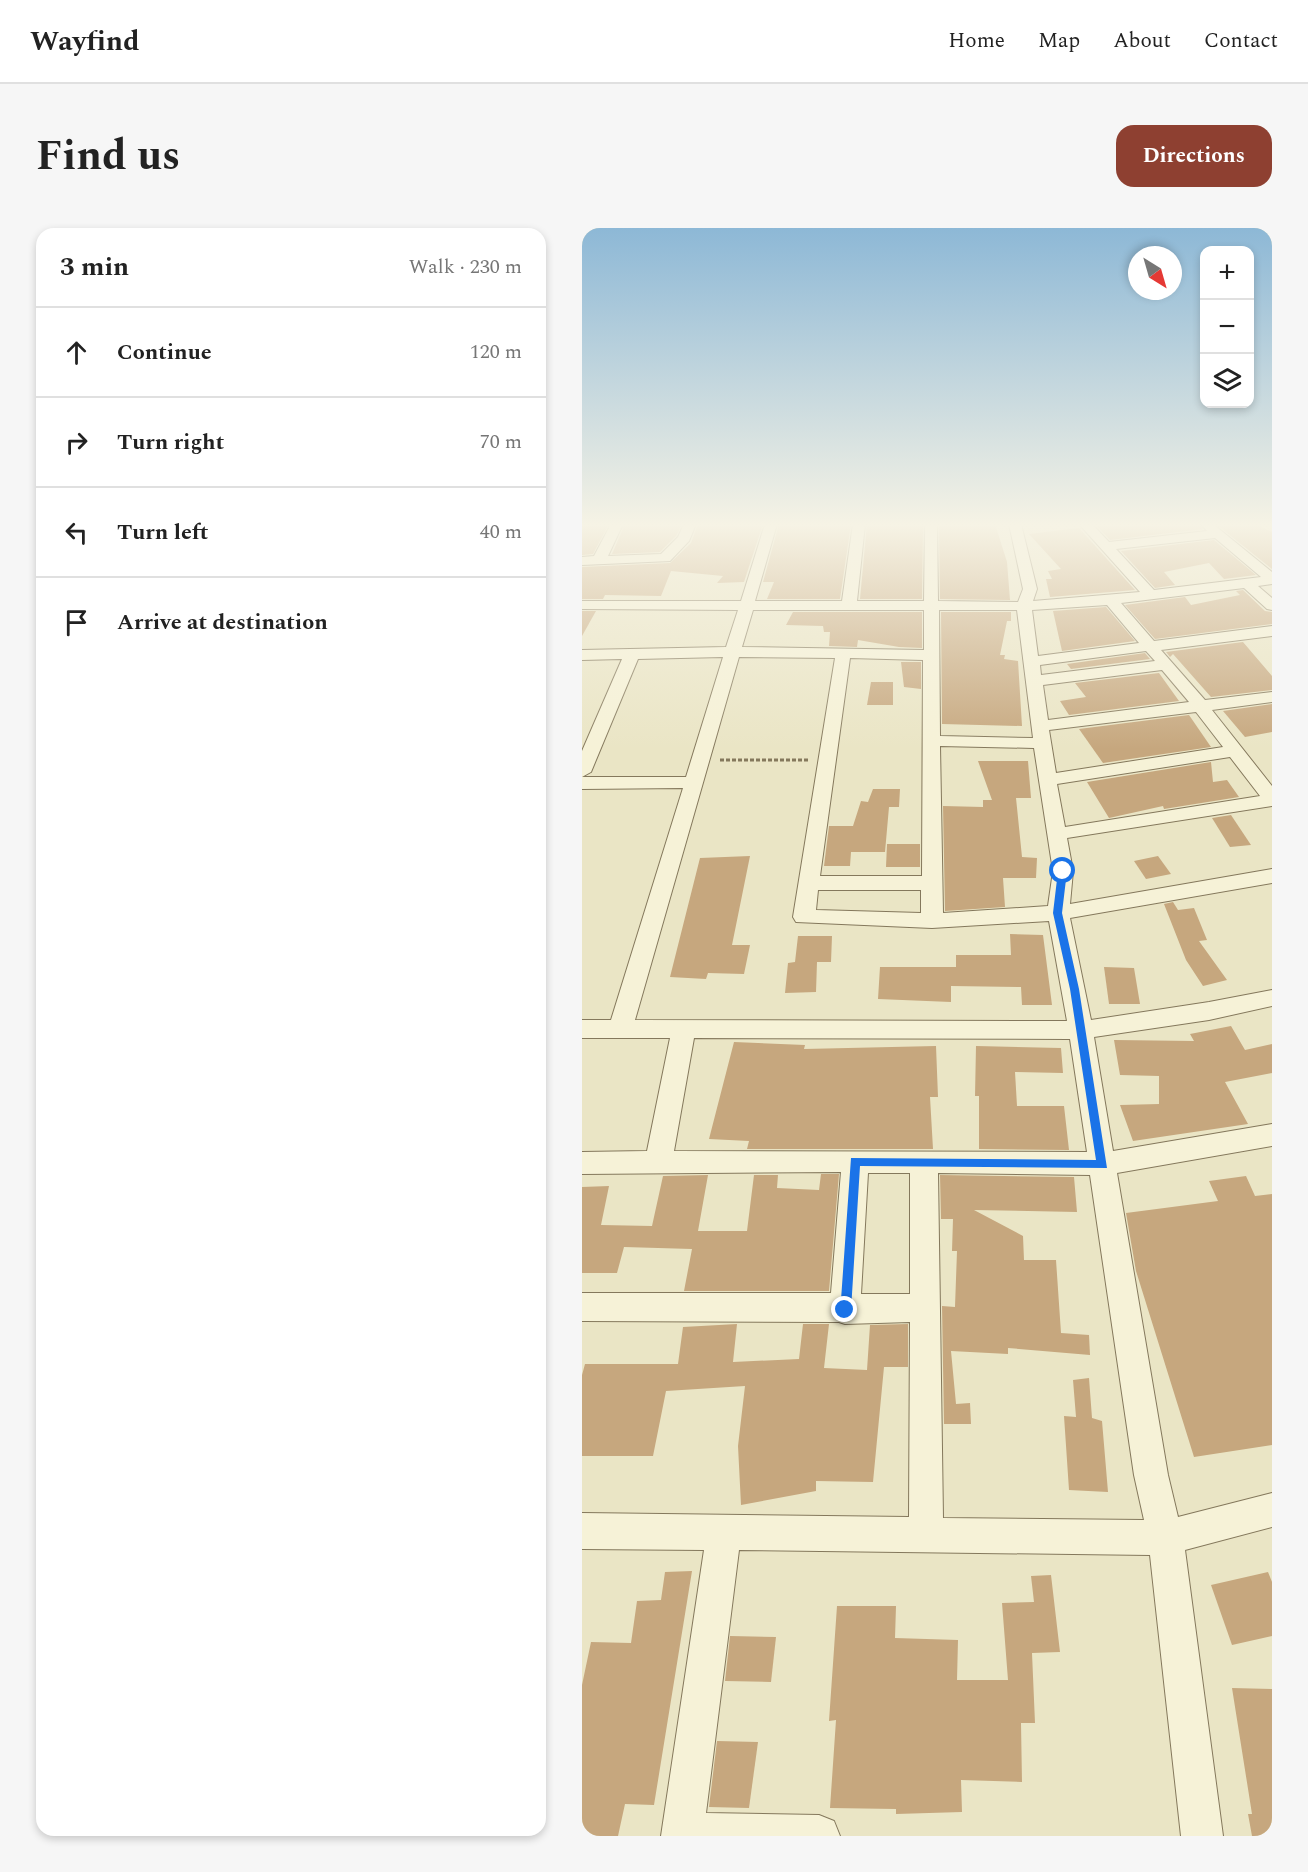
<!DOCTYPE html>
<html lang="en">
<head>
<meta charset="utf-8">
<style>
	:root { --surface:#fff; --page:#f6f6f6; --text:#222; --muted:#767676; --line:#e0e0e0; --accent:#8e4031 }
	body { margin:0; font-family:Spectral,serif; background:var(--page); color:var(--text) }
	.controls { position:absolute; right:18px; top:18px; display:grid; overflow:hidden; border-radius:12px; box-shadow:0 3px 9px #0003 }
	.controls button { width:54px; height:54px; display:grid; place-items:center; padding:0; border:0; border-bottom:2px solid var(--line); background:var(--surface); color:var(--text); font:30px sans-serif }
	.compass { position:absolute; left:546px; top:18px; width:54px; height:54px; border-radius:50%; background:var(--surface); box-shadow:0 3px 9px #0003; rotate:143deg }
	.stop { position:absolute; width:18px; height:18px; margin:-14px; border:4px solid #1a73e8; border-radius:50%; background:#fff }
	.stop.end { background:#1a73e8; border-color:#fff; box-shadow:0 2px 6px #0008 }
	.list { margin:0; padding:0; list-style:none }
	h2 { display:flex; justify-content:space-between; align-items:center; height:78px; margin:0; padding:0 24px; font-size:26px }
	h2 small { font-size:20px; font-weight:400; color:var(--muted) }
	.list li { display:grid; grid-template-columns:39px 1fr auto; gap:18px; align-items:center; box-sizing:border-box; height:90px; padding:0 24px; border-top:2px solid var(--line) }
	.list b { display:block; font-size:22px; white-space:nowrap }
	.list em { font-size:20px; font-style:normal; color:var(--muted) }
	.icon { flex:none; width:33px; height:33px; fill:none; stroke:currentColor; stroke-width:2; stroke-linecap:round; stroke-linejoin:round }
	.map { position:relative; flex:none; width:690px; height:1608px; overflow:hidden; border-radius:18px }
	header { display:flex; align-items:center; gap:36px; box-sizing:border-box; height:84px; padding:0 30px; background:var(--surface); border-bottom:2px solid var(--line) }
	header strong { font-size:28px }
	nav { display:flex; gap:33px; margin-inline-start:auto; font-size:21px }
	.intro { display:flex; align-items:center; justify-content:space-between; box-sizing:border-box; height:144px; padding:0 36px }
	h1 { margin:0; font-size:42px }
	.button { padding:15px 27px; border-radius:18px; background:var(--accent); color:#fff; font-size:21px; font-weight:700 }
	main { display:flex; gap:36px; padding:0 36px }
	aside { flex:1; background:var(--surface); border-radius:18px; box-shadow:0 3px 9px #0003 }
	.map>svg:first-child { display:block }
</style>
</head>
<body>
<header>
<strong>Wayfind</strong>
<nav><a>Home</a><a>Map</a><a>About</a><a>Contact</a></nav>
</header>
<div class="intro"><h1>Find us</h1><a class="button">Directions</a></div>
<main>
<aside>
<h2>3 min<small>Walk · 230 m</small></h2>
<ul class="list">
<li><svg class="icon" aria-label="ahead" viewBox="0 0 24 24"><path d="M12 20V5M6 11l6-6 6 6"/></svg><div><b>Continue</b></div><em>120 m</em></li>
<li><svg class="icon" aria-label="right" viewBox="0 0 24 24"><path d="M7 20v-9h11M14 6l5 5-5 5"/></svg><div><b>Turn right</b></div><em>70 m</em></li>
<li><svg class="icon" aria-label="left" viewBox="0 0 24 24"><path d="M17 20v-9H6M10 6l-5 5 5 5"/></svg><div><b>Turn left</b></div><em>40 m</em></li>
<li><svg class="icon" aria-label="arrive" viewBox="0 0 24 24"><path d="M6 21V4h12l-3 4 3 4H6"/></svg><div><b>Arrive at destination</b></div></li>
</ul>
</aside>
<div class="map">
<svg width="690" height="1608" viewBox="0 0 690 1608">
	<rect width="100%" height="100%" fill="#eae5c5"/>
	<!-- building -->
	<g fill="#c6a77e">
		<path d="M 0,296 L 27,296 L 11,326 L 0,327 Z"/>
		<path d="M 43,296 L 100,296 L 94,308 L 78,324 L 30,326 Z"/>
		<path d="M 116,296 L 181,296 L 162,354 L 135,355 L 141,348 L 89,343 L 79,368 L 23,367 L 21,371 L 0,371 L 0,339 L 88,335 L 109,315 Z"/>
		<path d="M 197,296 L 269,296 L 258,371 L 185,371 L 192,354 L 181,354 Z"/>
		<path d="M 285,296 L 341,296 L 340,371 L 278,371 Z"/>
		<path d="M 357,296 L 413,296 L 425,334 L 428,372 L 358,371 Z"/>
		<path d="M 528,296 L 617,296 L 621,301 L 528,312 L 515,298 Z"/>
		<path d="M 634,296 L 673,296 L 690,304 L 690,341 Z"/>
		<path d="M 497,300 L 553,362 L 468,369 L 464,351 L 470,351 L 466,343 L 479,341 L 447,306 Z"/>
		<path d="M 632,312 L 674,347 L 642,351 L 627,335 L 582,344 L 593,357 L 573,360 L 539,323 Z"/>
		<path d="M 661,362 L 683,383 L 690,384 L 690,396 L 573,411 L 543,377 L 603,369 L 609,377 L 658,367 L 654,363 Z"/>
		<path d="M 524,379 L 553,413 L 480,423 L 471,383 Z"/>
		<path d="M 0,383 L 14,383 L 0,408 Z"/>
		<path d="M 211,384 L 340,384 L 340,420 L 317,419 L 276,412 L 275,419 L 247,418 L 248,404 L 242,404 L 241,398 L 204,397 Z"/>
		<path d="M 359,384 L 429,384 L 429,393 L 425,393 L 418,427 L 423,427 L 422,431 L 436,433 L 440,498 L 360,496 Z"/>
		<path d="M 661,414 L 690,448 L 690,462 L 629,469 L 591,426 L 588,429 L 584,424 Z"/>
		<path d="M 563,425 L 568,431 L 489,441 L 485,436 Z"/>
		<path d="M 319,434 L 339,434 L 339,461 L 322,459 Z"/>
		<path d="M 577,445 L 597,473 L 487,487 L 478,473 L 504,469 L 493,455 Z"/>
		<path d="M 289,454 L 311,454 L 311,477 L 285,477 Z"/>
		<path d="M 690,476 L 690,504 L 663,509 L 641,483 Z"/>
		<path d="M 607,487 L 629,519 L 521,535 L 497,501 Z"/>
		<path d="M 396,533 L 446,533 L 449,570 L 434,570 L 440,629 L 455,630 L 454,650 L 421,650 L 423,679 L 363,683 L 361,578 L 401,579 L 401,572 L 410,572 Z"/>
		<path d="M 629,534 L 631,554 L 645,552 L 657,569 L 582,581 L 581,578 L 527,590 L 505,554 Z"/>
		<path d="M 291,561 L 318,561 L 317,579 L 307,579 L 303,624 L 269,624 L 268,638 L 242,638 L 247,598 L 271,598 L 279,573 L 286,574 Z"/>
		<path d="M 649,587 L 669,617 L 648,619 L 630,590 Z"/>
		<path d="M 305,616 L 338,616 L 338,639 L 304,639 Z"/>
		<path d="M 168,628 L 150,717 L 168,717 L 162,746 L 126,745 L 124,751 L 88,749 L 118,630 Z"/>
		<path d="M 576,628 L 589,646 L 564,651 L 552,633 Z"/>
		<path d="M 591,674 L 596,682 L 612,680 L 625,712 L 617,713 L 645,752 L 621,758 L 604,732 L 582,676 Z"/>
		<path d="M 428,706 L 461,707 L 470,777 L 440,777 L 439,759 L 369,758 L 369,774 L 296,771 L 298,739 L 374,739 L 374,727 L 429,727 Z"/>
		<path d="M 216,708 L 250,708 L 249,734 L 235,734 L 234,764 L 203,765 L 206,735 L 213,734 Z"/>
		<path d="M 522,739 L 552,740 L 558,776 L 527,776 Z"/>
		<path d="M 649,798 L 663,822 L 690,816 L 690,845 L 643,854 L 666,896 L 551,913 L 538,877 L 577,876 L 577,848 L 538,847 L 532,812 L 612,813 L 608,806 Z"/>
		<path d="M 152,814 L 223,817 L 222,821 L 354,818 L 356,869 L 348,869 L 351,921 L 165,921 L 167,913 L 127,911 Z"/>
		<path d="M 394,818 L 479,820 L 481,845 L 433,844 L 435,878 L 482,878 L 487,922 L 397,921 L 397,868 L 393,868 Z"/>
		<path d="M 239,946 L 257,946 L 247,1063 L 102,1063 L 110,1021 L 42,1019 L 35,1045 L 0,1045 L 0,959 L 27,958 L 19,997 L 70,998 L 81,948 L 126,947 L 116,1003 L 165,1003 L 172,947 L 196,947 L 195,960 L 237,962 Z"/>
		<path d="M 358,947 L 492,949 L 495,984 L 392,982 L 441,1008 L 442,1032 L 474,1032 L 479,1105 L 507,1107 L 508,1127 L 426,1120 L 426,1126 L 369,1123 L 374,1176 L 388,1175 L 389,1196 L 362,1196 L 360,1078 L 373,1079 L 375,1023 L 370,1023 L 371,991 L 359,991 Z"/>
		<path d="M 664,948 L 673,968 L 690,966 L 690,1217 L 612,1229 L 554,1043 L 544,985 L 636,973 L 627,953 Z"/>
		<path d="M 155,1096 L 151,1134 L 217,1131 L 221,1096 L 247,1096 L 242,1140 L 285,1142 L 288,1097 L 326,1096 L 326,1139 L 302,1139 L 291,1254 L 234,1253 L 234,1263 L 159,1277 L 156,1218 L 163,1158 L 84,1163 L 71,1228 L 0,1228 L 0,1147 L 3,1136 L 96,1136 L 101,1099 Z"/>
		<path d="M 507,1150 L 510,1190 L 520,1193 L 526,1264 L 487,1262 L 482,1188 L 494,1189 L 491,1152 Z"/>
		<path d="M 110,1343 L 72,1577 L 43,1576 L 36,1608 L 0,1608 L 0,1457 L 9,1414 L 49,1415 L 55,1373 L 79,1372 L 83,1344 Z"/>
		<path d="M 686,1344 L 690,1354 L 690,1408 L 650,1417 L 629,1357 Z"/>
		<path d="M 469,1347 L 478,1424 L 450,1425 L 453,1495 L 439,1495 L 440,1554 L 379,1552 L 380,1584 L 314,1586 L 314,1581 L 248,1580 L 254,1492 L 247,1493 L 255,1378 L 314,1378 L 313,1410 L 376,1412 L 375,1452 L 426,1452 L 420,1375 L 452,1374 L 449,1348 Z"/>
		<path d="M 148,1408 L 194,1409 L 189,1454 L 143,1453 Z"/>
		<path d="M 650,1460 L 690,1461 L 690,1608 L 670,1608 L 666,1586 L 670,1586 Z"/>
		<path d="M 135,1513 L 176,1514 L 167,1580 L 127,1579 Z"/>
	</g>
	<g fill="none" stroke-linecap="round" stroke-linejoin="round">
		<!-- minor casing -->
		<g stroke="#84785c" stroke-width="2">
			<g id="minor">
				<path d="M 29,296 L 41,296 L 26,328 L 79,326 L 96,309 L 102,296 L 114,296 L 107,313 L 88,333 L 0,337 L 0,329 L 12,328 Z"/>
				<path d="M 183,296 L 195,296 L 173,373 L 260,373 L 271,296 L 283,296 L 275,373 L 342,373 L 343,296 L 355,296 L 356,373 L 436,374 L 441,361 L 427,296 L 439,296 L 455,361 L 451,373 L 558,364 L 497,296 L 510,296 L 527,314 L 625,303 L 619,296 L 631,296 L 690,344 L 690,356 L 676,358 L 690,370 L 690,382 L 685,381 L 662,360 L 539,375 L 572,413 L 690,398 L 690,408 L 579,422 L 623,472 L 690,464 L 690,474 L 630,482 L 690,558 L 690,578 L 485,610 L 491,643 L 488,676 L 690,641 L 690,655 L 488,690 L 509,792 L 627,774 L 690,762 L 690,778 L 627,792 L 512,809 L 531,923 L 690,896 L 690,918 L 535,945 L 586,1247 L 596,1289 L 690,1265 L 690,1299 L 603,1322 L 641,1608 L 599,1608 L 568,1327 L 157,1322 L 124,1585 L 237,1587 L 252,1593 L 258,1608 L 79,1608 L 122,1322 L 0,1321 L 0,1285 L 327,1289 L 328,1094 L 263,1096 L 257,1094 L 0,1093 L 0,1065 L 249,1065 L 259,944 L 0,946 L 0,924 L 65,923 L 88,810 L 0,810 L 0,792 L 29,792 L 101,560 L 0,561 L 0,523 L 40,431 L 0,432 L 0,422 L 144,419 L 156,382 L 0,381 L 0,373 L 159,373 ZM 633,310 L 679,349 L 572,362 L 534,321 ZM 525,377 L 557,415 L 456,428 L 450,382 ZM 171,382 L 342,382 L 342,422 L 160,419 ZM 357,382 L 435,382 L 451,510 L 358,508 ZM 564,423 L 573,433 L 459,447 L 458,437 ZM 141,429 L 104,549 L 0,549 L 9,544 L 56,431 ZM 157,429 L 253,430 L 211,689 L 214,694 L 350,700 L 467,693 L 485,793 L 53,792 ZM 268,430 L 341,432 L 340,648 L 238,648 ZM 580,442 L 607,474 L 466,492 L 461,457 ZM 614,484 L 641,519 L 474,545 L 467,502 ZM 358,518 L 452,520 L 471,643 L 466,678 L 361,685 ZM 648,529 L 678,568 L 483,599 L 475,556 ZM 236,662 L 339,662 L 339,685 L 234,682 ZM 112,810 L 488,811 L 505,924 L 92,923 ZM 286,945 L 328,945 L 328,1066 L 279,1066 ZM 356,945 L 508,947 L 552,1247 L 562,1292 L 361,1290 Z"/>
			</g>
		</g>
		<!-- path -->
		<path stroke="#84785c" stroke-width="3" stroke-dasharray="4 2" stroke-linecap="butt" d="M 138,532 L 227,532"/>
		<!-- minor -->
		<use href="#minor" fill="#f6f2d7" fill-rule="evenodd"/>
	</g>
	<!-- sky -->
	<linearGradient id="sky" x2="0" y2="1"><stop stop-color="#8db8d6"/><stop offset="0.57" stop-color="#f6f3e5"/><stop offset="1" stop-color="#f6f3e5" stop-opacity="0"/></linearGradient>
	<rect width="690" height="521" fill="url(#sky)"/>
	<!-- route -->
	<path fill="#1a73e8" d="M 481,641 L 485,643 L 480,685 L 497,761 L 525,940 L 278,938 L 269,1082 L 263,1087 L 258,1086 L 269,930 L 514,932 L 488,761 L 471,685 L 476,643 Z"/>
</svg>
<div class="controls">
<button>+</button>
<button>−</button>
<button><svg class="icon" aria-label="layers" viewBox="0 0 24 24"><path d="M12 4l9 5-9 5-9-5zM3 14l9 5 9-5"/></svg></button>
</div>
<svg class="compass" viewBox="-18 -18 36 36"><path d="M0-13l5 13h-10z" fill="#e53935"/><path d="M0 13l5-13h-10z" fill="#767676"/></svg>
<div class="stop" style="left:481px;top:643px"></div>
<div class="stop end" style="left:263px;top:1082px"></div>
</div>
</main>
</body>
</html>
